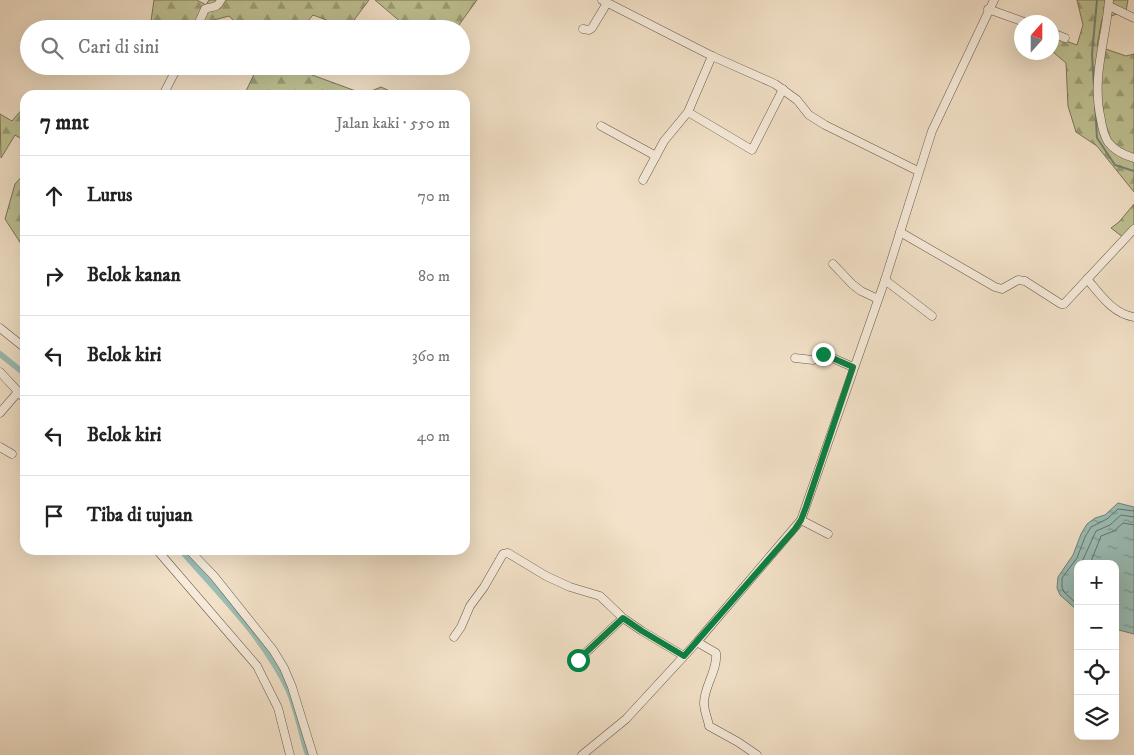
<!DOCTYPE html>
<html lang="id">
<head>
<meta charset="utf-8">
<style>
	:root { --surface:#fff; --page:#f6f6f6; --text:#222; --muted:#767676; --line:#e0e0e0 }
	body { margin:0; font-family:"IM FELL DW Pica",serif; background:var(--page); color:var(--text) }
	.controls { position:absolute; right:15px; bottom:15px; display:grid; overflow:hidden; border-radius:10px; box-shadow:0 5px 20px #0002 }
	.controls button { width:45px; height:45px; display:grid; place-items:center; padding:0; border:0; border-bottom:1px solid var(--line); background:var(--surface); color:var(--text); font:25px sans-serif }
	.compass { position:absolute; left:1014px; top:15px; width:45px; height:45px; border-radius:50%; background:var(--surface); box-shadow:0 5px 20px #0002; rotate:21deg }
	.stop { position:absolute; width:15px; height:15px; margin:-11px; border:4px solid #0b8043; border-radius:50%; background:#fff }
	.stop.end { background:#0b8043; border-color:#fff; box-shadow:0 1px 5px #0008 }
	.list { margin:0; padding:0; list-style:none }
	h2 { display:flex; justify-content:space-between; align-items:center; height:65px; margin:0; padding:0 20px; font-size:21px }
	h2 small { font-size:16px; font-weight:400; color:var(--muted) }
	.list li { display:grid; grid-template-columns:32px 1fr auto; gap:15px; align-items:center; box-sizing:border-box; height:80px; padding:0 20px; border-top:1px solid var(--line) }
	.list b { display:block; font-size:19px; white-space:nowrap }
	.list em { font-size:16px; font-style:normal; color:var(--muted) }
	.icon { flex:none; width:28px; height:28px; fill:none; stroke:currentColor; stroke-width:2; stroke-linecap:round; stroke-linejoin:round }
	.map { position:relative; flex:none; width:1134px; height:755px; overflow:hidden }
	.search { position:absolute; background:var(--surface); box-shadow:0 5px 20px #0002; left:20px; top:20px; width:450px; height:55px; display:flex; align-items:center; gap:12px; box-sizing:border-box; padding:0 18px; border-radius:28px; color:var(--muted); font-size:19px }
	.panel { position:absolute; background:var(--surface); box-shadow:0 5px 20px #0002; left:20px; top:90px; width:450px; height:465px; border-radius:15px }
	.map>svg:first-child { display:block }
</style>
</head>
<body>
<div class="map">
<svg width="1134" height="755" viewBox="0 0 1134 755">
	<defs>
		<pattern id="forest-firs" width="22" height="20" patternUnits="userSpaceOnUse" patternTransform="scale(1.25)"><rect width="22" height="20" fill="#bfc294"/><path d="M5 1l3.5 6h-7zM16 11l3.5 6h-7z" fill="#9c9e78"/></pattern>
		<pattern id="water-ripples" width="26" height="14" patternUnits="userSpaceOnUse" patternTransform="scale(1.25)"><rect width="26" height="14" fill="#9bbeb6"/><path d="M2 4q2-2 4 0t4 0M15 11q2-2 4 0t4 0" fill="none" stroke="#7f9a94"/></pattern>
	</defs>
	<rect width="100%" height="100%" fill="#f3e2c9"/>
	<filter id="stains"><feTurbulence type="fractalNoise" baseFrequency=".004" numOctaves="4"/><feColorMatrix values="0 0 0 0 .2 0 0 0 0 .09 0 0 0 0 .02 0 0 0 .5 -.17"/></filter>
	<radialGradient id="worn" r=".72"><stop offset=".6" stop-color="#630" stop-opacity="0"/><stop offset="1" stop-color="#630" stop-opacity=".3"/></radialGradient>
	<!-- forest -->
	<g fill="url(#forest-firs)" stroke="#7c765a">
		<path d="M 154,0 L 197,0 L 206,5 L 209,0 L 369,0 L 348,28 L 313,15 L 301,29 L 242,29 L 229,16 L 214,20 L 210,29 L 157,29 L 151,21 Z"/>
		<path d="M 375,0 L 477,0 L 456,29 L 409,29 Z"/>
		<path d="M 1077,0 L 1128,0 L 1126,11 L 1102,19 L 1097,46 L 1126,56 L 1134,54 L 1134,192 L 1097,146 L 1076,132 L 1068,106 L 1066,63 L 1052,51 L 1052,36 L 1077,45 L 1083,25 Z"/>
		<path d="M 255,66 L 296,66 L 304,72 L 364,94 L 381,87 L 394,93 L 393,95 L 253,95 L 246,91 L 257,68 Z"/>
		<path d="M 24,107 L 25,141 L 15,135 L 1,158 L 0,114 L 12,121 Z"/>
		<path d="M 25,173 L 25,250 L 5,219 L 15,184 Z"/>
		<path d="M 1134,204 L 1134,229 L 1128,241 L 1111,228 L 1119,222 Z"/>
	</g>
	<!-- water -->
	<path fill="url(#water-ripples)" stroke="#73827a" d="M 1118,503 L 1134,507 L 1134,634 L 1115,629 L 1115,564 L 1078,564 L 1078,611 L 1060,595 L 1057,588 L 1058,577 L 1073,555 L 1081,534 L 1087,524 L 1095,518 L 1105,515 Z"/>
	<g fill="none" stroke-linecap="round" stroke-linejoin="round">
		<!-- shore -->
		<g stroke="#6a746b" stroke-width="1">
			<path d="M 1081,564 L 1096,531 L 1110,525 L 1121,515 L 1134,517"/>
			<path d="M 1090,564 L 1101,536 L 1114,531 L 1123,523 L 1134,525"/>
			<path d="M 1078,605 L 1064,592 L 1062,587 L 1062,578 L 1077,558 L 1085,537 L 1091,527 L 1107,519 L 1118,509 L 1134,511"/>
		</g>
		<!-- stream -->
		<g stroke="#73827a" stroke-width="2">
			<path d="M 1094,88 L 1092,54 L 1097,0"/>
			<path d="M 1095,105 L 1097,138 L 1115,165 L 1134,171"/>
		</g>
		<!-- canal -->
		<g stroke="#9bbeb6" stroke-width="6">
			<path d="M 0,354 L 25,374"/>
			<path d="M 181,550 C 219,594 263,636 288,689 C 297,709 301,734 308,755"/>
		</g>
		<!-- minor casing -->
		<g stroke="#67574a" stroke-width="9">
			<g id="minor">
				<path d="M 602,0 L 712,56 L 775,84 L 797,100 L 809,115 L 825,125 L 918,171"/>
				<path d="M 1109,0 C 1106,41 1091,77 1101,120 C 1102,127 1104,135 1108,142 C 1114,150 1124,155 1134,158"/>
				<path d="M 1109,6 L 1134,18"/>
				<path d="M 988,9 L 1024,22"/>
				<path d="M 196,29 L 205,9 C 212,6 217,9 221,0"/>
				<path d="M 583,29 L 589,30 L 592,28 L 607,3"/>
				<path d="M 1052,33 L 1065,38"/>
				<path d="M 163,95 L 178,66"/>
				<path d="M 688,112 L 752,150 L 783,89"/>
				<path d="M 601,126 L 656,156"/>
				<path d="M 643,180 L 664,141 L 688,112 L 712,56"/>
				<path d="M 900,232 L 995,287 L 1002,289 L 1018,280 L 1025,281 L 1061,304 L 1064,304 L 1134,229"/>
				<path d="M 833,264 L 852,284 L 861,291 L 878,299"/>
				<path d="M 1087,279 C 1100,294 1113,314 1134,317"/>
				<path d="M 885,280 L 932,316"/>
				<path d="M 0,328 L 25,348"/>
				<path d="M 795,358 L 813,360 L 820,354 L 823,354 L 853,367"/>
				<path d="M 0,372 L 25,399"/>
				<path d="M 0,413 L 18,392"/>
				<path d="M 0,447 L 12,454"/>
				<path d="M 801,520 L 828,534"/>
				<path d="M 157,550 L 257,666 L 278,708 L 290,755"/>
				<path d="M 189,550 L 214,576 L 273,650 L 284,668 L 292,687 L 313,755"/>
				<path d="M 454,637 L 461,627 L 470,606 L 484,587 L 503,554 L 508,553 L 546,576 L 570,587 L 600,596 L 623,618 L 642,631 L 684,656"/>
				<path d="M 697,642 L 716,653 C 718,670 704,686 704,703 C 704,711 708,719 709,726 L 738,742 L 757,755"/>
				<path d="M 578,660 L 623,618"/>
				<path d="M 582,755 L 626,719 L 697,642 L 801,520 L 885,280 L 932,131 L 994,0"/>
			</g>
		</g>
		<!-- minor -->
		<use href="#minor" stroke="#f7ecdc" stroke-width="8"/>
	</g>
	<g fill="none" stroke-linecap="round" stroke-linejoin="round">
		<!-- route -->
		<path stroke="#0b8043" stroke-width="6" d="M 578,660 L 623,618 L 642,631 L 684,656 L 795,529 L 801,520 L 806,507 L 853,367 L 823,354"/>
	</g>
	<rect width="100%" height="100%" filter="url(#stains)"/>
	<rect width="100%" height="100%" fill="url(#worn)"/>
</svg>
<div class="controls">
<button>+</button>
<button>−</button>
<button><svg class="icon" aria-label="locate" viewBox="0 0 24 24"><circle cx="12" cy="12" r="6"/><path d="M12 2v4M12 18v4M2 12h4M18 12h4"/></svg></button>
<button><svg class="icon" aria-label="layers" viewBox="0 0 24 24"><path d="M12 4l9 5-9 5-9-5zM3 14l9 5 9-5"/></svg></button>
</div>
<svg class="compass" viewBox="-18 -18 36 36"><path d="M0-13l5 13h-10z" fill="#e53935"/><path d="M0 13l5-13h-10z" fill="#767676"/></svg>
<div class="stop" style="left:578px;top:660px"></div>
<div class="stop end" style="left:823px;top:354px"></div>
<div class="search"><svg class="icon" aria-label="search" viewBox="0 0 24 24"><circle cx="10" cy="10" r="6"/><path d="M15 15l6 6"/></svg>Cari di sini</div>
<section class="panel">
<h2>7 mnt<small>Jalan kaki · 550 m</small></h2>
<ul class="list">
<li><svg class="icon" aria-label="ahead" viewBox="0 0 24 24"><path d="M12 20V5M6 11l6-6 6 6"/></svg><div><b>Lurus</b></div><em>70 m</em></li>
<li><svg class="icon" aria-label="right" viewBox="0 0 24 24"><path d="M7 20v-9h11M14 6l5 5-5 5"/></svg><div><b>Belok kanan</b></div><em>80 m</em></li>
<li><svg class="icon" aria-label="left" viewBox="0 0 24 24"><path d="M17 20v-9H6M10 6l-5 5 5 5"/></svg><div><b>Belok kiri</b></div><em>360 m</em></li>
<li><svg class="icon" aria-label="left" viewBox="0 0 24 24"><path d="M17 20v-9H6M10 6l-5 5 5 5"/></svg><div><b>Belok kiri</b></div><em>40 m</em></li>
<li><svg class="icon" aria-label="arrive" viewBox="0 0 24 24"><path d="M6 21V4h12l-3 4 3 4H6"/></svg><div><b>Tiba di tujuan</b></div></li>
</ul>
</section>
</div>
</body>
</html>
